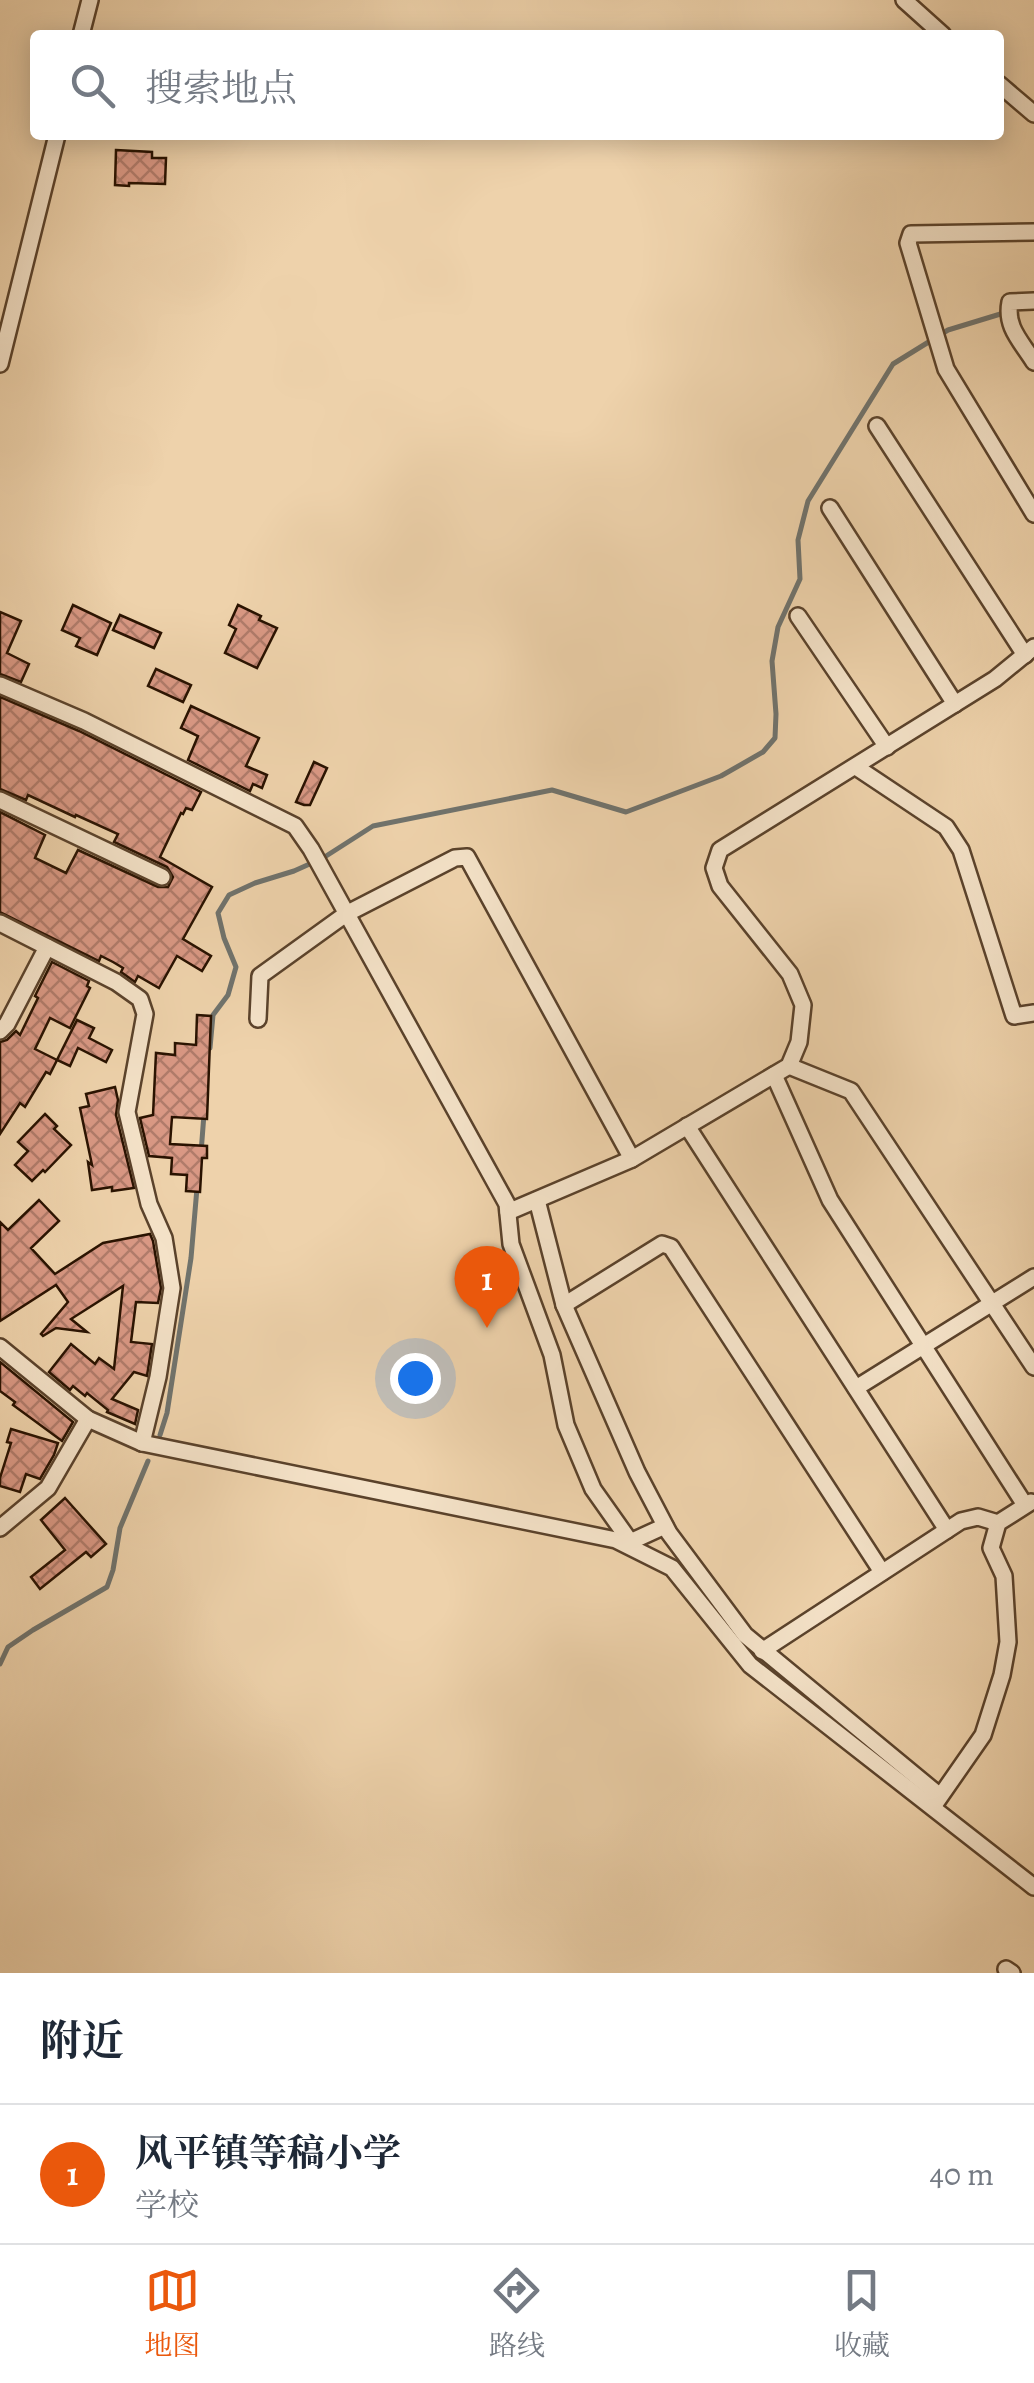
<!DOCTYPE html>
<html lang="zh">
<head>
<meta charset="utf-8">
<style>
	:root { --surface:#fff; --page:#f6f6f7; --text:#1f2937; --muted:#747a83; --line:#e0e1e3; --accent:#ea580c }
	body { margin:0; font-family:Alegreya,"Noto Serif SC",serif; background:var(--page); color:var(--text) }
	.you { position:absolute; left:415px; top:1378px; width:35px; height:35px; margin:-25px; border:8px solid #fff; border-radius:50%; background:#1a73e8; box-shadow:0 0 0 15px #1a73e833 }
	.badge { display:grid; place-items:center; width:65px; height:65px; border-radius:50%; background:var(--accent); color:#fff; font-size:32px; font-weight:700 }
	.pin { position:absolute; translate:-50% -82px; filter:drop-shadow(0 2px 5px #0008) }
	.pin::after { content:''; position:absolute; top:52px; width:35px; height:30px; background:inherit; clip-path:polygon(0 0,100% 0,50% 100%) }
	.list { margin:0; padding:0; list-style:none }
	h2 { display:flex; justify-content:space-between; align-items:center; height:130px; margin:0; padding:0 40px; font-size:42px }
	h2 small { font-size:32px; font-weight:400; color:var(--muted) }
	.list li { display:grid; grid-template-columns:65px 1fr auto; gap:30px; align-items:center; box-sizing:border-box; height:140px; padding:0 40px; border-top:2px solid var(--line) }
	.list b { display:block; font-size:38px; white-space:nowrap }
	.list p { margin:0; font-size:32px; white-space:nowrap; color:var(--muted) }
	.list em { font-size:32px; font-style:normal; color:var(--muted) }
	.icon { flex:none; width:55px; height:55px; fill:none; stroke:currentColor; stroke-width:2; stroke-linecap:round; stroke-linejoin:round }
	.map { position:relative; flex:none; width:1034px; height:1973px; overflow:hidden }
	.search { position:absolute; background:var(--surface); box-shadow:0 5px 25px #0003; left:30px; right:30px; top:30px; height:110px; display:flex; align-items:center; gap:25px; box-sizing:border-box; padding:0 35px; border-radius:10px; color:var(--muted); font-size:38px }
	.sheet { height:270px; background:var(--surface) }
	nav { display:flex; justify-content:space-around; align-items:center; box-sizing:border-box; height:140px; border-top:2px solid var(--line); background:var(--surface); font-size:28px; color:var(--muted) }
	nav a { display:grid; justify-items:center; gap:5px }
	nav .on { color:var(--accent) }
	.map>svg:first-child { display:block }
</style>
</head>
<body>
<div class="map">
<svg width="1034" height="1973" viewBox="0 0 1034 1973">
	<defs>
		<pattern id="building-cross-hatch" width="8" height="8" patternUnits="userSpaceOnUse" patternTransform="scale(2.5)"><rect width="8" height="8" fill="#d99884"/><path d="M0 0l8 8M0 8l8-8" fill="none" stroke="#b07b6a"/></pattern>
	</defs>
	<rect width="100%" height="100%" fill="#eed2ab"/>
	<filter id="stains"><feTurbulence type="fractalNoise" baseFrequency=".002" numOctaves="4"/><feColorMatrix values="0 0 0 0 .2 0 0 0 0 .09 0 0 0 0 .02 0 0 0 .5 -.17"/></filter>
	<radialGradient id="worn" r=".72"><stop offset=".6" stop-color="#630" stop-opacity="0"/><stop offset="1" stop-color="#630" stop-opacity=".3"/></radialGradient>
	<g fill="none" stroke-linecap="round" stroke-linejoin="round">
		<!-- stream -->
		<g stroke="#70736d" stroke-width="5">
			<path d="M 210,1048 L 213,1015 L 228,995 L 236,967 L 224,938 L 218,913 L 229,895 L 255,883 L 294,871 L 323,858 L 373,826 L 552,790 L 626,812 L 721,776 L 763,752 L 775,738 L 776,714 L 772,661 L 778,627 L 800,579 L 798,540 L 808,501 L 893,364 L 948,330 L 1007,312"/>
			<path d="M 201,1153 L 204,1114"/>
			<path d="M 160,1435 L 167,1413 L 191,1258 L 197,1188"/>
			<path d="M 0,1664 L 8,1647 L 33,1630 L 107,1587 L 113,1570 L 120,1528 L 148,1461"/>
		</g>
	</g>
	<!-- building -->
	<g fill="url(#building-cross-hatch)" stroke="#291200" stroke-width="2.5">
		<path d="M 116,150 L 152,152 L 152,158 L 166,158 L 165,184 L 129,183 L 129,186 L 115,185 Z"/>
		<path d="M 73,605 L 111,623 L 97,655 L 76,646 L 80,638 L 62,630 Z"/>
		<path d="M 238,605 L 261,616 L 259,620 L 277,628 L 257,668 L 225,653 L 236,629 L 229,625 Z"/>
		<path d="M 0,612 L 21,621 L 7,653 L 29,664 L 21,682 L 0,674 Z"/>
		<path d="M 120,615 L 161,633 L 154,648 L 113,630 Z"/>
		<path d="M 156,669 L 191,685 L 183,702 L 148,686 Z"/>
		<path d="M 0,697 L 79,731 L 201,792 L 192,810 L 186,808 L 183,814 L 181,813 L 160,857 L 212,887 L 183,939 L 211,956 L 202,971 L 177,956 L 159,988 L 138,976 L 135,982 L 121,972 L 123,968 L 113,962 L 101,956 L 99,961 L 0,912 L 0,812 L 45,835 L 35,858 L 66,873 L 78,850 L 158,887 L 168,887 L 173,877 L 167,867 L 114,842 L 118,834 L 76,815 L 75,817 L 28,795 L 26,800 L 0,789 Z"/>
		<path d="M 191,706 L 259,738 L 246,766 L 267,775 L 262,788 L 253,784 L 250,791 L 188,760 L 198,736 L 181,728 Z"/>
		<path d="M 314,762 L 327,768 L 310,805 L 304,805 L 296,802 Z"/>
		<path d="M 52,962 L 89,981 L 87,986 L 90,988 L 70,1028 L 50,1018 L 35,1049 L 57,1060 L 50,1074 L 46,1072 L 25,1107 L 20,1103 L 0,1134 L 0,1042 L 7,1040 L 16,1031 L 20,1035 L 38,998 L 35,996 Z"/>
		<path d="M 197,1015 L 211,1016 L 207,1119 L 172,1117 L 170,1144 L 207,1146 L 207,1158 L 202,1158 L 200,1192 L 186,1191 L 187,1175 L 171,1174 L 172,1158 L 149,1156 L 140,1118 L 153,1115 L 156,1053 L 175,1055 L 175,1043 L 196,1045 Z"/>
		<path d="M 77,1020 L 94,1028 L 89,1038 L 112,1050 L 106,1062 L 78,1048 L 70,1066 L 57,1060 Z"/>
		<path d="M 115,1087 L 118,1100 L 116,1115 L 134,1188 L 112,1191 L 112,1187 L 92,1190 L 88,1162 L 92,1165 L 80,1108 L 89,1106 L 86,1094 Z"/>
		<path d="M 45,1114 L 57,1126 L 54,1129 L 71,1145 L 45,1172 L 43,1170 L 32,1181 L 15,1165 L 28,1151 L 18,1142 Z"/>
		<path d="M 39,1200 L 59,1221 L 31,1248 L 55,1274 L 103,1243 L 150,1234 L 153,1241 L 161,1288 L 158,1303 L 136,1302 L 131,1342 L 152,1344 L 147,1376 L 134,1372 L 112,1399 L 138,1410 L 135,1424 L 107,1412 L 108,1410 L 87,1393 L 85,1396 L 73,1386 L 70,1390 L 49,1372 L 71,1344 L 95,1364 L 99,1358 L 114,1369 L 123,1286 L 71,1319 L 87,1332 L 56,1328 L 43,1336 L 41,1334 L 68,1302 L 56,1285 L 0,1321 L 0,1222 L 8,1230 Z"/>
		<path d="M 0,1362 L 73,1422 L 62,1441 L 13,1405 L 15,1402 L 0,1391 Z"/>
		<path d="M 11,1429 L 58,1443 L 54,1455 L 40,1479 L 26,1474 L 20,1492 L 0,1486 L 0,1478 L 11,1443 L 7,1442 Z"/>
		<path d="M 65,1498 L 106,1544 L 91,1557 L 86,1552 L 40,1589 L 31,1577 L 65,1550 L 41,1520 Z"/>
	</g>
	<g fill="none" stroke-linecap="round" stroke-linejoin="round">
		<!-- minor casing -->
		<g stroke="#5a422b" stroke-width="20">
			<g id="minor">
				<path d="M 904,0 L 943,35"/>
				<path d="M 81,35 L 90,0"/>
				<path d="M 999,84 L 1034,114"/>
				<path d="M 1034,232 L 911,234 L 908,243 L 946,369 L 1034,514"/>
				<path d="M 1034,301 L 1010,302 C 1005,327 1021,341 1034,362"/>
				<path d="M 0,364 L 57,135"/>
				<path d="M 877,426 L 1025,655"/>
				<path d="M 830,508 L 955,704"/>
				<path d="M 798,616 L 887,747"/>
				<path d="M 0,685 L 84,721 L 295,826 L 311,849 L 507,1204 L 511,1244 L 552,1355 L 566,1425 L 593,1489 L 634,1547"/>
				<path d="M 856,767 L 946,827 L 961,850 L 1014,1016 L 1034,1013"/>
				<path d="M 0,800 L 162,877"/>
				<path d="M 0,923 L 116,982 L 140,999 L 145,1014 L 127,1112 L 149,1204 L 164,1238 L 172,1288 L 158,1377 L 142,1443"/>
				<path d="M 258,1019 L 260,976 L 346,914 L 455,858 L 467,857 L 632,1159"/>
				<path d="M 0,1031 L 7,1024 L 47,947"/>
				<path d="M 789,1066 L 851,1091 L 1034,1367"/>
				<path d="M 774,1075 L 830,1200 L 1025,1505"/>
				<path d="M 687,1126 L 947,1530"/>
				<path d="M 537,1200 L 564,1305 L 637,1472 L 669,1533 L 745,1635 L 940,1796"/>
				<path d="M 508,1212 L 632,1159 L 789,1066 L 799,1042 L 803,1005 L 790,974 L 720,886 L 714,868 L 720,850 L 995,679 L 1034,647"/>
				<path d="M 564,1305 L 662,1244 L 671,1247 L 882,1572"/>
				<path d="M 0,1347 L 88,1419 L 142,1443 L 616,1540 L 672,1568 L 750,1665 L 1034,1887"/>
				<path d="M 856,1388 L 1034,1277"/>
				<path d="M 0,1528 L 48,1488 L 88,1419"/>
				<path d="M 630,1542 L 665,1526"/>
				<path d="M 762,1651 L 961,1521 L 978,1517 L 998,1523"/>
				<path d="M 935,1804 L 983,1735 L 1002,1675 L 1008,1642 L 1004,1576 L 991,1548 L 998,1523 L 1031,1502"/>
				<path d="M 1006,1969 L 1012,1973"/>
			</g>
		</g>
		<!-- minor -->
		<use href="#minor" stroke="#f4e2c8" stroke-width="15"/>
	</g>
	<rect width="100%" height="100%" filter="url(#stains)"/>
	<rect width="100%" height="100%" fill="url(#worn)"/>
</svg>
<div class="you"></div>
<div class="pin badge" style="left:487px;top:1328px">1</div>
<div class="search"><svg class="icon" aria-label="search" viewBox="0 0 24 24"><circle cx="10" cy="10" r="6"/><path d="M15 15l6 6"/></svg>搜索地点</div>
</div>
<section class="sheet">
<h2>附近<small></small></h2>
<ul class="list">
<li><span class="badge">1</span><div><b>风平镇等稿小学</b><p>学校</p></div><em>40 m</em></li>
</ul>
</section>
<nav>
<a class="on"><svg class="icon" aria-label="map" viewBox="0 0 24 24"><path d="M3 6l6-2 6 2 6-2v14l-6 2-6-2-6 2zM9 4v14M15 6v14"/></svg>地图</a>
<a><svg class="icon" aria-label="directions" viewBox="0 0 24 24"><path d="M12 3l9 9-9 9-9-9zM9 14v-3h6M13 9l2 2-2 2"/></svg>路线</a>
<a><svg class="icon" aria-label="saved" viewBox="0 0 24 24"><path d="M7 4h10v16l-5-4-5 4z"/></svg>收藏</a>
</nav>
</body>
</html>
